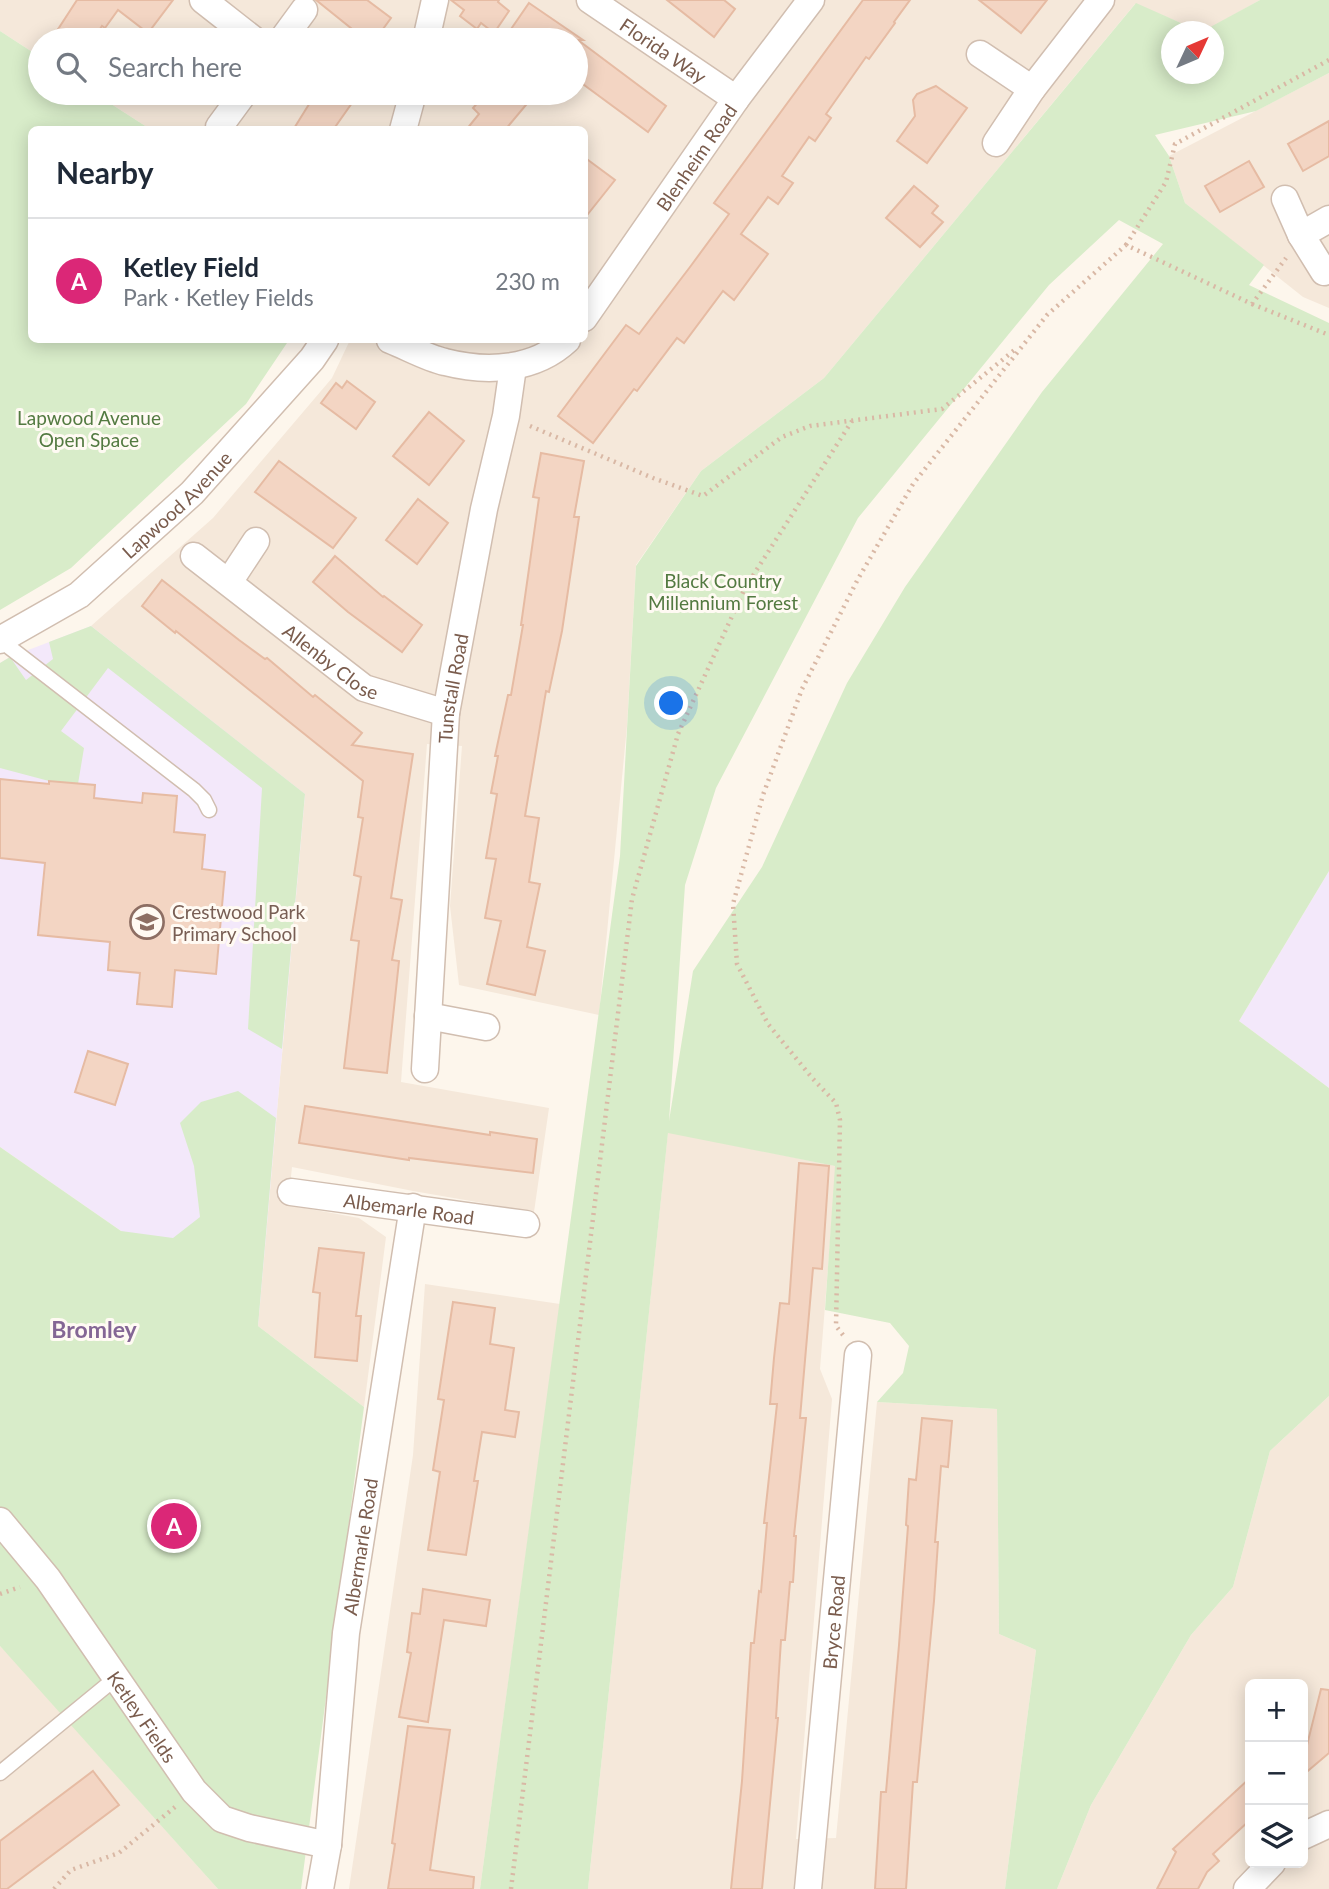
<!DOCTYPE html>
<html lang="en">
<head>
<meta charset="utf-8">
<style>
	:root { --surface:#fff; --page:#f2f2f3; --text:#1f2937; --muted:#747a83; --line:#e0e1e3; --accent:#db2777 }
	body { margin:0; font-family:Lato,sans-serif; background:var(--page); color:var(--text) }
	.controls { position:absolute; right:21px; bottom:21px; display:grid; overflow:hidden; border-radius:10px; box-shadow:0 4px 18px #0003 }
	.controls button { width:63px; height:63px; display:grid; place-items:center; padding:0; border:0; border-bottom:2px solid var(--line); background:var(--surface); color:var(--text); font:35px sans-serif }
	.compass { position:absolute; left:1161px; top:21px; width:63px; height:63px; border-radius:50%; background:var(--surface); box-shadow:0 4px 18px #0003; rotate:46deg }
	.you { position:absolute; left:672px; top:704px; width:24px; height:24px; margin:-18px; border:5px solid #fff; border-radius:50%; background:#1a73e8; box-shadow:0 0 0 10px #1a73e833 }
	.badge { display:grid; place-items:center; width:46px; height:46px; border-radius:50%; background:var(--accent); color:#fff; font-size:23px; font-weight:700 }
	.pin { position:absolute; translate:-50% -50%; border:4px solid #fff; box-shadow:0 2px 7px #0006 }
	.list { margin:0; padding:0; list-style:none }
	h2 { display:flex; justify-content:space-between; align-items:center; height:91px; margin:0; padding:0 28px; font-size:30px }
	h2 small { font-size:23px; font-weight:400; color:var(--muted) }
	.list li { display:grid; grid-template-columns:46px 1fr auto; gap:21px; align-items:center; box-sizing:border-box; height:126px; padding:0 28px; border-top:2px solid var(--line) }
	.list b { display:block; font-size:26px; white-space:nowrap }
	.list p { margin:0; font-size:23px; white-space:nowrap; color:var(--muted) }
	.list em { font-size:23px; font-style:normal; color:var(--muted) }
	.icon { flex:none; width:38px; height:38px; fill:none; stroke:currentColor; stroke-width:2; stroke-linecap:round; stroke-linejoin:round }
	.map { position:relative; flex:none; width:1329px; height:1889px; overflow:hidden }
	.search { position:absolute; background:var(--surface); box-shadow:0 4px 18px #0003; left:28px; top:28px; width:560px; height:77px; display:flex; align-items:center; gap:18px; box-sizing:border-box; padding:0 24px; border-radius:38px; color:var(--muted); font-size:26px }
	.panel { position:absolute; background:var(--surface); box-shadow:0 4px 18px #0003; left:28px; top:126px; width:560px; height:217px; border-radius:10px }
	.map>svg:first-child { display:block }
</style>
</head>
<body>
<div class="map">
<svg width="1329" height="1889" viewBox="0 0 1329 1889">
	<rect width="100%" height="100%" fill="#fdf6ec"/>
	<!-- residential -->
	<g fill="#f5e8da" fill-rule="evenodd">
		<path d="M 0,0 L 1260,0 L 1203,32 L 1135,4 L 824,378 L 701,471 L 636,565 L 627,726 L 599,1015 L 459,985 L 450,906 L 462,746 L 427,744 L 401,1082 L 549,1108 L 534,1212 L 413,1191 L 292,1167 L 288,1205 L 359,1218 L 386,1237 L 364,1407 L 258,1326 L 305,795 L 91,626 L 213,518 L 332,378 L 350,340 L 584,340 L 584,130 L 150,129 L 94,93 L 576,93 L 576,40 L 40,40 L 40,57 L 0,31 Z"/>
		<path d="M 1329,73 L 1329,308 L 1303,297 L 1185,203 L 1169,156 Z"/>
		<path d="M 668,1132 L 836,1166 L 820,1369 L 832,1399 L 796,1839 L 836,1838 L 877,1402 L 997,1409 L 999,1634 L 1036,1650 L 1005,1889 L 588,1889 Z"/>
		<path d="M 425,1284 L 560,1304 L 480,1889 L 349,1889 L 413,1455 Z"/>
		<path d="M 1329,1396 L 1329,1889 L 1057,1889 L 1091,1805 L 1191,1635 L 1233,1587 L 1270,1451 ZM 1250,1684 L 1303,1684 L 1303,1863 L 1250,1863 Z"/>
		<path d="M 0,1646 L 18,1665 L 218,1889 L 0,1889 Z"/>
	</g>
	<!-- education -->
	<g fill="#f3e8fa">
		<path d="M 91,626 L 305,794 L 258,1326 L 0,1147 L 0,663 L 10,657 Z"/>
		<path d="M 1329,871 L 1329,1088 L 1239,1021 Z"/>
	</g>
	<!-- green -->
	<g fill="#d8ecc9" fill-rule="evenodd">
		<path d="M 1260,0 L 1329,0 L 1329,73 L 1256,111 L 1155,135 L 1169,156 L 1185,203 L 1264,265 L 1249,285 L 1329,323 L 1329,871 L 1239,1021 L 1329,1088 L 1329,1396 L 1270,1451 L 1233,1587 L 1191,1635 L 1091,1805 L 1057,1889 L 1005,1889 L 1036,1650 L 999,1634 L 997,1409 L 877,1402 L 903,1373 L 909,1346 L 890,1323 L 825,1310 L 835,1166 L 668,1133 L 588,1889 L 480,1889 L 620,856 L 636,566 L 701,471 L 824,378 L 1136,3 L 1199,31 L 1172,32 L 1172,74 L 1214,74 L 1214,32 L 1203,31 ZM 1119,220 L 1163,244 L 1042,392 L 905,587 L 847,683 L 762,867 L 693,971 L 669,1121 L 685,885 L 716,788 L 858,518 L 1049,285 Z"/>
		<path d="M 0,31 L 40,57 L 40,93 L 94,93 L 150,129 L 32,130 L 32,340 L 289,340 L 246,404 L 71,568 L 0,610 Z"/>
		<path d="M 91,626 L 305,794 L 282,1049 L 248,1029 L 262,788 L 108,668 L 61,731 L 84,748 L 78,784 L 49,781 L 0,768 L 0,663 L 10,657 L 26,680 L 53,659 L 49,642 Z"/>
		<path d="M 238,1091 L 276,1118 L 258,1326 L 364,1407 L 301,1889 L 218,1889 L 0,1646 L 0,1147 L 121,1231 L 173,1238 L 200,1217 L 194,1166 L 180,1123 L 201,1102 Z"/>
	</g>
	<!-- building -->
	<g fill="#f3d5c3" stroke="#e6bba3" stroke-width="2">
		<path d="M 77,0 L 173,0 L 148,33 L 118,10 L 105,28 L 102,26 L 93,40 L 51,40 Z"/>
		<path d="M 316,0 L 367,0 L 391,18 L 375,40 L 344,40 L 352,29 Z"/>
		<path d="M 451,0 L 499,0 L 498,2 L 509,11 L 494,33 L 481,23 L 477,29 L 460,16 L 464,10 Z"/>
		<path d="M 667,0 L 724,0 L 735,9 L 714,37 Z"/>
		<path d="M 863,0 L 910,0 L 894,22 L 895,23 L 869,59 L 866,57 L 826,114 L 831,118 L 815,141 L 809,137 L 782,176 L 793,183 L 778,204 L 768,197 L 741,234 L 768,254 L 734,300 L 723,291 L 684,343 L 677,338 L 637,391 L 634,389 L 593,443 L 558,416 L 626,325 L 639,334 L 690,267 L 729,214 L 714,203 Z"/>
		<path d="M 979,0 L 1047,0 L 1021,33 Z"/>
		<path d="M 529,3 L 583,40 L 578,40 L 666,106 L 648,132 L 576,79 L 576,40 L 520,40 L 509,32 Z"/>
		<path d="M 936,86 L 967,108 L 927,163 L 897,141 L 915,116 L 913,100 L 917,94 Z"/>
		<path d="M 316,93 L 359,93 L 333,130 L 293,130 Z"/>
		<path d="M 486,93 L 536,93 L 505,130 L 466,130 L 479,114 L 473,108 Z"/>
		<path d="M 1329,121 L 1329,156 L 1303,171 L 1288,144 Z"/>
		<path d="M 584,157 L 615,180 L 584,219 Z"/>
		<path d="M 1249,161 L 1264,187 L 1220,212 L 1205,186 Z"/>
		<path d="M 914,186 L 938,206 L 932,213 L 943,222 L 920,247 L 886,218 Z"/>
		<path d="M 347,381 L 375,402 L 356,429 L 321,403 L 336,383 L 342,388 Z"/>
		<path d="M 429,412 L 464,441 L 429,485 L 393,456 Z"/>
		<path d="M 541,453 L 584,461 L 574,517 L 579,517 L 562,631 L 549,692 L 546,691 L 525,816 L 539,818 L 529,882 L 540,884 L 527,947 L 545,951 L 535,995 L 487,984 L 501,921 L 485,918 L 496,859 L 486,858 L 497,794 L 491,793 L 498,756 L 495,756 L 508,695 L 511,695 L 523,625 L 521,625 L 539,498 L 533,497 Z"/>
		<path d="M 279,461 L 356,518 L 333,548 L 255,492 Z"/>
		<path d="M 418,499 L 448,523 L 417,564 L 386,540 Z"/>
		<path d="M 335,556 L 383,597 L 384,596 L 422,625 L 402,652 L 348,612 L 313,582 Z"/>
		<path d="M 162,580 L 239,640 L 265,659 L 267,658 L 313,697 L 315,695 L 362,733 L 352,745 L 413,754 L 391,898 L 402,900 L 392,960 L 399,961 L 387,1073 L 344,1068 L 359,941 L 351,940 L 361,877 L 354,875 L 363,818 L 358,817 L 363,781 L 176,631 L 175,633 L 142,606 Z"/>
		<path d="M 0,779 L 49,784 L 49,781 L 95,785 L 94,798 L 142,803 L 143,793 L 177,796 L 174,832 L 205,835 L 202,869 L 225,872 L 216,974 L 175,970 L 172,1007 L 137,1004 L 140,973 L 108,970 L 110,942 L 38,935 L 45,863 L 0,858 Z"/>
		<path d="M 88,1051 L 128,1064 L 115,1105 L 75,1092 Z"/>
		<path d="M 305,1106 L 490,1135 L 490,1132 L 537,1139 L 533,1173 L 409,1158 L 409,1160 L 299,1143 Z"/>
		<path d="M 799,1163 L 829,1166 L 822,1269 L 813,1268 L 800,1418 L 806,1418 L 794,1536 L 796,1536 L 793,1582 L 790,1582 L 785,1640 L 781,1640 L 776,1718 L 778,1718 L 762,1889 L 731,1889 L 742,1781 L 751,1643 L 754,1643 L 759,1591 L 761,1592 L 767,1523 L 764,1523 L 777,1404 L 770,1404 L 774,1358 L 780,1303 L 789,1304 Z"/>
		<path d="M 319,1248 L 364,1253 L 356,1316 L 361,1316 L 357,1361 L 315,1357 L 320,1293 L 313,1292 Z"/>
		<path d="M 453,1302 L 495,1308 L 490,1344 L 514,1348 L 505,1410 L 519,1412 L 515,1437 L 482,1432 L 474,1481 L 478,1481 L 466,1555 L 428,1550 L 440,1472 L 433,1470 L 444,1400 L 438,1399 Z"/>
		<path d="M 922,1418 L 952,1421 L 948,1467 L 941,1466 L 935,1542 L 938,1542 L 934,1601 L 917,1782 L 913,1782 L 906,1889 L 875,1889 L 881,1792 L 886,1792 L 899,1645 L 908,1526 L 906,1525 L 909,1479 L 916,1480 Z"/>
		<path d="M 423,1589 L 490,1600 L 486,1626 L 444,1620 L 428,1722 L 399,1717 L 411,1653 L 407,1652 L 412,1613 L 420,1614 Z"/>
		<path d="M 1321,1689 L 1329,1690 L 1329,1753 L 1303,1775 L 1303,1761 Z"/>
		<path d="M 408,1726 L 450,1730 L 430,1870 L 474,1877 L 473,1889 L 388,1889 L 395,1844 L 392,1843 Z"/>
		<path d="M 93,1771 L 119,1805 L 7,1889 L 0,1889 L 0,1841 Z"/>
		<path d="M 1250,1778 L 1250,1820 L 1213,1854 L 1219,1861 L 1207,1872 L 1198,1889 L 1157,1889 L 1176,1852 L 1173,1849 Z"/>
	</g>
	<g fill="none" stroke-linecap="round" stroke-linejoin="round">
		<!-- lane casing -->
		<g stroke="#d1beb0" stroke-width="17">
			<g id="lane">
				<path d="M 0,640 L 194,790 L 204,800 L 209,810"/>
				<path d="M 0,1773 L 117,1677"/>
			</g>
		</g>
		<!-- street casing -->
		<g stroke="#d1beb0" stroke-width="29">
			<g id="street">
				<path d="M 203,0 L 254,40"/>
				<path id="s1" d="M 590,0 L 736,99"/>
				<path d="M 282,40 L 304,10"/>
				<path d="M 426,40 L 435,0"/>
				<path d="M 980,54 L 1032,89"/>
				<path d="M 219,127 L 244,93"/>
				<path d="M 403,130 L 413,93"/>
				<path d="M 996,143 L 1032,89 L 1101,0"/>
				<path d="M 1285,199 L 1301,235 L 1324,272"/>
				<path d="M 1301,235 L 1329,219"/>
				<path id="s2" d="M 584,318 L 736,99 L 811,0"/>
				<path d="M 390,340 C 408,347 427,358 445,362 C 488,373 535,370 567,340"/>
				<path id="s3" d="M 194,556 L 364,688 L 446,713"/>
				<path d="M 229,582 L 256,541"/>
				<path id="s4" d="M 0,640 L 79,595 L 192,493 L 312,359 L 325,340"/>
				<path d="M 428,1016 L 486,1027"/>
				<path id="s5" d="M 425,1069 L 446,713 L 484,509 L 506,416 L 513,367"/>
				<path id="s6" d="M 291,1192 L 526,1224"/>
				<path id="s7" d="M 0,1521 L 48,1579 L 194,1791 L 222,1819 L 249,1828 L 328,1845"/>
				<path d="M 1303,1836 L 1329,1824"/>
				<path id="s8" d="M 320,1889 L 328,1845 L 346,1633 L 413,1207"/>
				<path id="s9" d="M 808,1889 L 858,1355"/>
				<path d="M 1247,1889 L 1272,1863"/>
			</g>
		</g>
		<!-- path -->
		<g stroke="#d9b8a5" stroke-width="4.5" stroke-dasharray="2 5" stroke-linecap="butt">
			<path d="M 1126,245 L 1166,182 L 1175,144 L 1329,60"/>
			<path d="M 1252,304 L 1329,335"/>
			<path d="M 530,426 L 653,478 L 703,496 L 782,437 L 810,426 L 942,409 L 1017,348"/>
			<path d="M 843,1335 L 836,1326 L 840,1120 L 836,1103 L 813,1079 L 768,1024 L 737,964 L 733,904 L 763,795 L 802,689 L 858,579 L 913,484 L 1047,315 L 1126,245 L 1252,304 L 1286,258"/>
			<path d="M 0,1594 L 20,1587"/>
			<path d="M 54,1889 L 71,1870 L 119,1853 L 175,1807"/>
			<path d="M 511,1889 L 632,899 L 678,734 L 745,588 L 852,421"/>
		</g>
		<!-- lane -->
		<use href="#lane" stroke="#fff" stroke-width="14"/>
		<!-- street -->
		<use href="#street" stroke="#fff" stroke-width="26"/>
	</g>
	<!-- icons -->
	<defs>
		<g id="school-ring" transform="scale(1.75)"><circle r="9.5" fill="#fffaf3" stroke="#8d6e63" stroke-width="1.5"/><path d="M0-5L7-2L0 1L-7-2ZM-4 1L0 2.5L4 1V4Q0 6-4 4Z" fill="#8d6e63"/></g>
	</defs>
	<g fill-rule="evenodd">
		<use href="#school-ring" x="147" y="922"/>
	</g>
	<g text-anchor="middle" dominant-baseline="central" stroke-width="6" stroke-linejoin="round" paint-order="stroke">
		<!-- street labels -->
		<g font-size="19" fill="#7a5c4d" stroke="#fffaf3">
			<text stroke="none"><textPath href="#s1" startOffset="89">Florida Way</textPath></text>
			<text stroke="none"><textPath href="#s2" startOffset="196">Blenheim Road</textPath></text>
			<text stroke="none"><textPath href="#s4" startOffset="224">Lapwood Avenue</textPath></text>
			<text stroke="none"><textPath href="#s3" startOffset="173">Allenby Close</textPath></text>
			<text stroke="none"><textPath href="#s5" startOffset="382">Tunstall Road</textPath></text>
			<text stroke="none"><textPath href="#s6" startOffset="119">Albemarle Road</textPath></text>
			<text stroke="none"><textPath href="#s8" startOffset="345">Albermarle Road</textPath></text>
			<text stroke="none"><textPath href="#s9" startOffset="268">Bryce Road</textPath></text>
			<text stroke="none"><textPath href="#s7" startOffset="242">Ketley Fields</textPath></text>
		</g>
		<!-- park labels -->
		<g font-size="19" fill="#537a41" stroke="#fffaf3">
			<text x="89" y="417">Lapwood Avenue<tspan x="89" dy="22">Open Space</tspan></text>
			<text x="723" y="580">Black Country<tspan x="723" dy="22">Millennium Forest</tspan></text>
		</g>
		<!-- education labels -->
		<g font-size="19" fill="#785e54" stroke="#fffaf3" text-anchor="start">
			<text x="172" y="911">Crestwood Park<tspan x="172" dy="22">Primary School</tspan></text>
		</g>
		<!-- quarter labels -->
		<g font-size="23" font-weight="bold" fill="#846695" stroke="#fffaf3">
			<text x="94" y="1329">Bromley</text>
		</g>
	</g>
</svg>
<div class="controls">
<button>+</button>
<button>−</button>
<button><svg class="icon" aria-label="layers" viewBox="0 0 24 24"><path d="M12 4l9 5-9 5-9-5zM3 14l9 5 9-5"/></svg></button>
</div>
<svg class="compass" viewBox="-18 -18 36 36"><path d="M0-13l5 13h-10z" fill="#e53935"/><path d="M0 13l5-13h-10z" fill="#747a83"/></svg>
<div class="you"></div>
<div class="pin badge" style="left:174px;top:1526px">A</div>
<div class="search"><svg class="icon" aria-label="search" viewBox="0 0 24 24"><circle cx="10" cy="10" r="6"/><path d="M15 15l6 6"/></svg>Search here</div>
<section class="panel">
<h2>Nearby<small></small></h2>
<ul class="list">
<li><span class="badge">A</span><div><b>Ketley Field</b><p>Park · Ketley Fields</p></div><em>230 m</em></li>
</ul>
</section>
</div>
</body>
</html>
